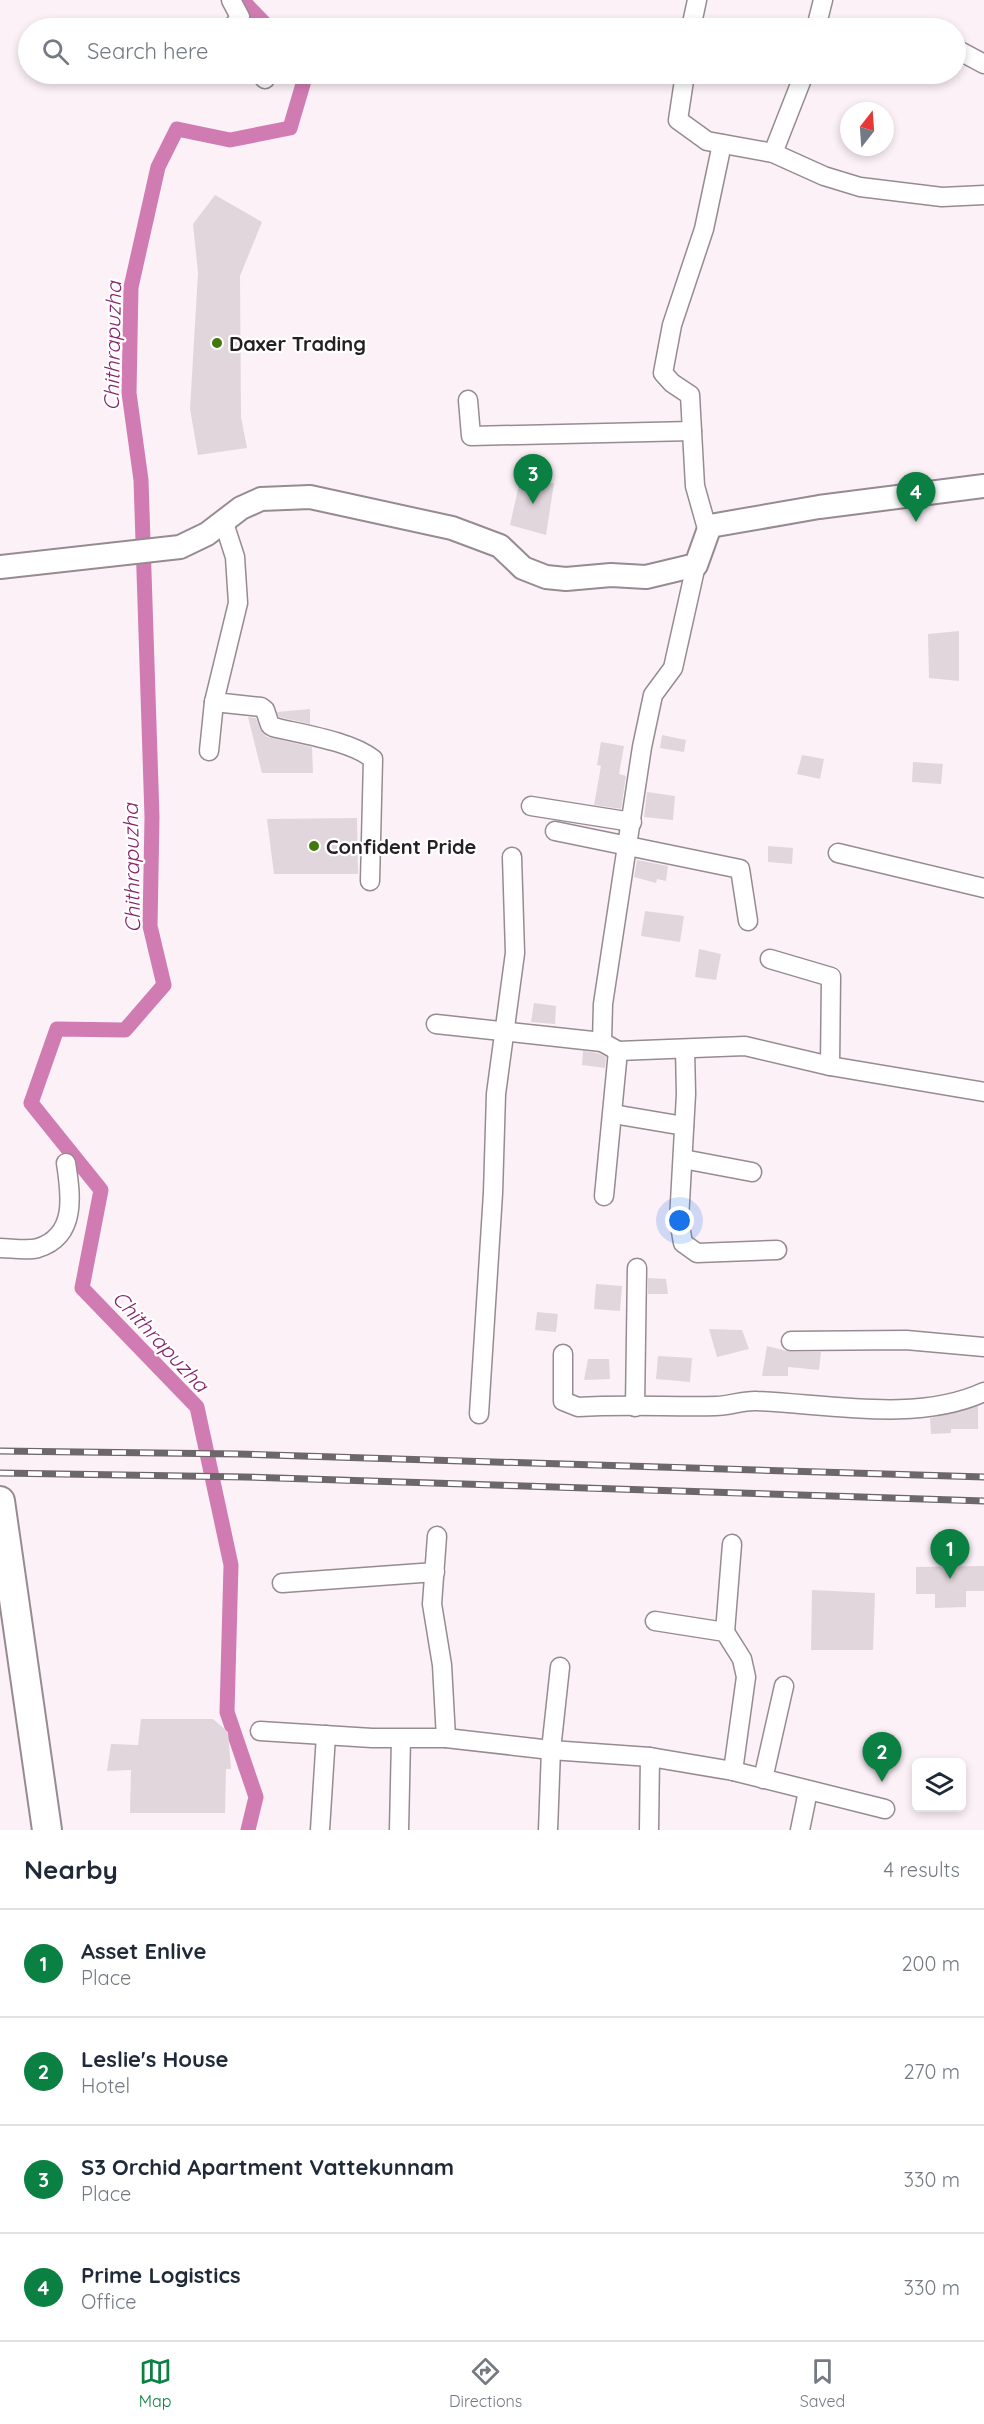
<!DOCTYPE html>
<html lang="en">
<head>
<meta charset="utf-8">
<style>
	:root { --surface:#fff; --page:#f6f6f7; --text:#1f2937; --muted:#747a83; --line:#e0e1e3; --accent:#0b8043 }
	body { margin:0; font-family:Quicksand,sans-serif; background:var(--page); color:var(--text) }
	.controls { position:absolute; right:18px; bottom:18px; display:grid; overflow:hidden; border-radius:9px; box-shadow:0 3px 9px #0003 }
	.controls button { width:54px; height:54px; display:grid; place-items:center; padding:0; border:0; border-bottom:2px solid var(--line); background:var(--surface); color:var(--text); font:30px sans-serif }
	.compass { position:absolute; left:840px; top:102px; width:54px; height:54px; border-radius:50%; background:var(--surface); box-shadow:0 3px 9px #0003; rotate:17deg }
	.you { position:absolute; left:680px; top:1221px; width:21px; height:21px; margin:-15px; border:4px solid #fff; border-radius:50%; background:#1a73e8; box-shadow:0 0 0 9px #1a73e833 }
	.badge { display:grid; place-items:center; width:39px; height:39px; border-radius:50%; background:var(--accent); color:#fff; font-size:20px; font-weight:700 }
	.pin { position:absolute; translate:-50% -50px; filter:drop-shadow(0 2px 3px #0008) }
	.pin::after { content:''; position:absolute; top:32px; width:21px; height:18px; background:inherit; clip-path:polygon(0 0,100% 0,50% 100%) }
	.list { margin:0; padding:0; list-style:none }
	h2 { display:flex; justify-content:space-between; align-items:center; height:78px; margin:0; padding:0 24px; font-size:26px }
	h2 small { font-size:20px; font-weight:400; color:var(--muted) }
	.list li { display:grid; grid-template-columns:39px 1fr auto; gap:18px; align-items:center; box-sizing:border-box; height:108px; padding:0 24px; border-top:2px solid var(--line) }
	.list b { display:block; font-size:22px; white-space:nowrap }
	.list p { margin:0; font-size:20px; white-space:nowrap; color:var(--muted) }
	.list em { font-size:20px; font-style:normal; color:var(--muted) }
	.icon { flex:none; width:33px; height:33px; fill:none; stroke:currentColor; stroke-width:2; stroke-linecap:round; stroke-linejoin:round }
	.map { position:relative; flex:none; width:984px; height:1830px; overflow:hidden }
	.search { position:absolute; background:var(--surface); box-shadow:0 3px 9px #0003; left:18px; right:18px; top:18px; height:66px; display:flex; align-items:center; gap:15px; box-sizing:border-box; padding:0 21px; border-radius:33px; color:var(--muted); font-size:22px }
	.sheet { height:510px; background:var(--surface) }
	nav { display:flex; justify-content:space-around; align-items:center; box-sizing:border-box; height:84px; border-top:2px solid var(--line); background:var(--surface); font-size:16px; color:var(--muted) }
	nav a { display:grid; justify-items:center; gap:3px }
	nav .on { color:var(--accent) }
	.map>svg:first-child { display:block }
</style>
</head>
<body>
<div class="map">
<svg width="984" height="1830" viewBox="0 0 984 1830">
	<rect width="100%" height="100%" fill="#fdf1f8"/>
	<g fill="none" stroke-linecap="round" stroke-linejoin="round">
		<!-- canal -->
		<g stroke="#d07cb3" stroke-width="15">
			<path d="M 242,0 L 269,28"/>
			<path d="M 248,1830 L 256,1797 L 227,1712 L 231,1565 L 197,1407 L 82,1288 L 101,1190 L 31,1103 L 57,1029 L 125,1030 L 164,985 L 150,926 L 152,817 L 141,480 L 129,393 L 131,287 L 158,167 L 177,129 L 230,140 L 290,128 L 306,74"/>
		</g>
	</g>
	<!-- building -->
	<g fill="#e2d6dd">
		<path d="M 215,195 L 262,222 L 240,276 L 241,417 L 247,448 L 198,455 L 190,409 L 198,273 L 193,224 Z"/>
		<path d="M 520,480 L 554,483 L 546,535 L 510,525 Z"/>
		<path d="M 959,631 L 959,681 L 929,678 L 928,634 Z"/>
		<path d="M 310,709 L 310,724 L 279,717 L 277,712 Z"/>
		<path d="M 248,717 L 256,718 L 260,729 L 267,737 L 312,747 L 313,773 L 262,773 Z"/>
		<path d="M 662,735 L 686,740 L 684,752 L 660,748 Z"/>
		<path d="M 601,742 L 624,746 L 619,774 L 626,776 L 621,809 L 594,805 L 601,766 L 597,765 Z"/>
		<path d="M 802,755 L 824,759 L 820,779 L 797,774 Z"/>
		<path d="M 913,762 L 943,764 L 941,784 L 912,782 Z"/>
		<path d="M 647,792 L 675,796 L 673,820 L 644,817 Z"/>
		<path d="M 357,818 L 358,874 L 274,874 L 267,819 Z"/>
		<path d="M 768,846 L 793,848 L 792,864 L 768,862 Z"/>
		<path d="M 637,860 L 668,866 L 666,881 L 657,879 L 656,883 L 634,877 Z"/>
		<path d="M 645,911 L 684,916 L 680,942 L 641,936 Z"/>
		<path d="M 699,949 L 721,954 L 716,980 L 695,977 Z"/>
		<path d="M 534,1003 L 556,1006 L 555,1024 L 531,1022 Z"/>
		<path d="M 583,1051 L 598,1053 L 606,1057 L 605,1068 L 582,1065 Z"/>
		<path d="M 648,1278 L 666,1279 L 668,1294 L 648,1294 Z"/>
		<path d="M 596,1284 L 622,1286 L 620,1311 L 594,1309 Z"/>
		<path d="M 537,1312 L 558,1314 L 556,1332 L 535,1330 Z"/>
		<path d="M 709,1329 L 742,1330 L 749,1349 L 717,1357 Z"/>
		<path d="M 767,1346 L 791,1352 L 821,1352 L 819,1370 L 788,1367 L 788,1376 L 762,1376 Z"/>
		<path d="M 658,1356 L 692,1358 L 690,1382 L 656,1379 Z"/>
		<path d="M 588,1359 L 609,1359 L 610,1379 L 584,1380 Z"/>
		<path d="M 978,1406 L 978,1429 L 951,1429 L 951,1433 L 931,1434 L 930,1418 Z"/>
		<path d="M 984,1566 L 984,1591 L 966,1591 L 966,1607 L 935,1608 L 935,1594 L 916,1594 L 916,1567 Z"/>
		<path d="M 812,1590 L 875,1593 L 873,1650 L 811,1650 Z"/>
		<path d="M 141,1719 L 213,1719 L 228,1732 L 231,1769 L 226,1769 L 225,1813 L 130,1813 L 131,1770 L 107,1771 L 111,1744 L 138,1745 Z"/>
	</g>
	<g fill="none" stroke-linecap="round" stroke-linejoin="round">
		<!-- minor casing -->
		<g stroke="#968b92" stroke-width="21">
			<g id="minor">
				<path d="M 231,0 L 240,17 L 232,28"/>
				<path d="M 691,28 L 697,0"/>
				<path d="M 816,28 L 823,0"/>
				<path d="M 956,49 L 984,64"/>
				<path d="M 260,74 L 265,79"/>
				<path d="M 685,74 L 678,120 L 707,141 L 773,153 L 824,176 L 860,187 L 942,197 L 984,195"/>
				<path d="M 773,153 L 804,74"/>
				<path d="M 468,400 L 471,436 L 692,431"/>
				<path d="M 224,523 L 235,557 L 238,603 L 214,702 L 261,707 L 265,710 L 270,725 L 273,727 C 301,734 351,741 373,759 L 370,881"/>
				<path d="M 708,532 L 695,486 L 690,395 L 672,383 L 663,373 L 672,325 L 704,229 L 722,144"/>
				<path d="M 696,565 L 673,668 L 653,695 L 642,747 L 603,1004 L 602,1042 L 618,1051 L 745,1046 L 830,1066 L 984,1092"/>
				<path d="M 209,751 L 214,702"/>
				<path d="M 531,806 L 632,822"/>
				<path d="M 555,831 L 740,869 L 748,921"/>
				<path d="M 838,853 L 984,888"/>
				<path d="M 770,959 L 831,977 L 830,1066"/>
				<path d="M 436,1024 L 602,1042"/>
				<path d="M 685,1049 L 686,1094 L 679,1220 L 683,1243 L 697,1253 L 777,1250"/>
				<path d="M 613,1114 L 684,1126"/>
				<path d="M 683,1159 L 752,1172"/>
				<path d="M 604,1196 L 618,1051"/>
				<path d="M 0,1248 C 11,1248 27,1251 38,1248 C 77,1236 71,1195 66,1163"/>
				<path d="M 791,1341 L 906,1340 L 984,1347"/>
				<path d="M 563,1354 L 563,1401 L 578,1407 C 624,1404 671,1407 716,1406 C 730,1406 743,1400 757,1401 C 828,1404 917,1423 984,1392"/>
				<path d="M 635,1407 L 637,1268"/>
				<path d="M 479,1414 L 493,1193 L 496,1094 L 515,953 L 512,857"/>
				<path d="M 437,1536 L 432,1604 L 442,1665 L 446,1738"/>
				<path d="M 282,1583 L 435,1572"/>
				<path d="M 655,1621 L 725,1632 L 742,1659 L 746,1677 L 733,1771"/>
				<path d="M 725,1632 L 732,1544"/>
				<path d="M 260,1731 L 372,1738 L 446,1738 L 551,1750 L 650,1757 L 733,1771 L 885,1809"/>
				<path d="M 763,1779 L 784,1686"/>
				<path d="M 320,1830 L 326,1735"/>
				<path d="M 399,1830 L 401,1739"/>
				<path d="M 548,1830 L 551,1750 L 560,1667"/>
				<path d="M 649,1830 L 650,1757"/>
				<path d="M 800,1830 L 808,1791"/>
			</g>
		</g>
		<!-- tertiary casing -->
		<g stroke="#968b92" stroke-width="26">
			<path id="tertiary" d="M 0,567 L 180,547 L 207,534 L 241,508 L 261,499 L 310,497 L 452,528 L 500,546 L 523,568 L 546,577 L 566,579 L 611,575 L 646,577 L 696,565 L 710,526 L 819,507 L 984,486"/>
		</g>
		<!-- trunk casing -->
		<g stroke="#968b92" stroke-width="32">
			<path id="trunk" d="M 0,1501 L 47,1830"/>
		</g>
		<!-- minor -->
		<use href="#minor" stroke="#fff" stroke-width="18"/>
		<!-- tertiary -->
		<use href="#tertiary" stroke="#fff" stroke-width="22"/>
		<!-- trunk -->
		<use href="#trunk" stroke="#fff" stroke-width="28"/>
		<!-- rail casing -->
		<g stroke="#6d666a" stroke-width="7">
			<g id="rail">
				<path d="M 0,1451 L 238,1454 L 984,1477"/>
				<path d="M 0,1473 L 245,1477 L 984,1501"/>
			</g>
		</g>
		<!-- rail -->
		<use href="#rail" stroke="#fff" stroke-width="4.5" stroke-dasharray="14" stroke-linecap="butt"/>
	</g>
	<!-- markers -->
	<g fill="#41790c" stroke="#fff" stroke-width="2">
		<circle cx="217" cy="343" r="6"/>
		<circle cx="314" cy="846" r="6"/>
	</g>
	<g text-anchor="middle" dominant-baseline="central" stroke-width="4.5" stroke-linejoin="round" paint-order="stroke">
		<!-- poi labels -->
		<g font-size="20" font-weight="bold" fill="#252123" stroke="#fff" text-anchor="start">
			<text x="229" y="343">Daxer Trading</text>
			<text x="326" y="846">Confident Pride</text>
		</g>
		<!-- water labels -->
		<g font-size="21" font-style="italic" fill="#86236b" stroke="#fff">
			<text transform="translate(112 346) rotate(-89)">Chithrapuzha</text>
			<text transform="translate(131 868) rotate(-91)">Chithrapuzha</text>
			<text transform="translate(161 1341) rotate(47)">Chithrapuzha</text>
		</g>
	</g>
</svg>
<div class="controls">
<button><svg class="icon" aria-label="layers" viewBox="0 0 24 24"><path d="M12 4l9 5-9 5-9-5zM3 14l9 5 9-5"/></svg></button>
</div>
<svg class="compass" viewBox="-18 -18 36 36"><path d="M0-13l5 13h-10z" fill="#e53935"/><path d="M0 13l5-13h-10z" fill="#747a83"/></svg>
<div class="you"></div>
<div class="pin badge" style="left:950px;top:1579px">1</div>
<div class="pin badge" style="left:882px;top:1782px">2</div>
<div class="pin badge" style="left:533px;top:504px">3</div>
<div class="pin badge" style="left:916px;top:522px">4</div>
<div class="search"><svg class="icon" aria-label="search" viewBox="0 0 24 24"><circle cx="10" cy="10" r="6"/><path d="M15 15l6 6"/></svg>Search here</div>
</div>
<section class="sheet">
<h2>Nearby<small>4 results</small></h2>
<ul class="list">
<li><span class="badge">1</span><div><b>Asset Enlive</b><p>Place</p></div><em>200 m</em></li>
<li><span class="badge">2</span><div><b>Leslie's House</b><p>Hotel</p></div><em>270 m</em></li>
<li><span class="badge">3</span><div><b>S3 Orchid Apartment Vattekunnam</b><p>Place</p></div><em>330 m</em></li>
<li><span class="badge">4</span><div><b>Prime Logistics</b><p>Office</p></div><em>330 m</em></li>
</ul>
</section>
<nav>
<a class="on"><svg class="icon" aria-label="map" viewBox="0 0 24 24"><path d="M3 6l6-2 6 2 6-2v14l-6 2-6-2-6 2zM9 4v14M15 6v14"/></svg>Map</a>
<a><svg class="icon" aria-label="directions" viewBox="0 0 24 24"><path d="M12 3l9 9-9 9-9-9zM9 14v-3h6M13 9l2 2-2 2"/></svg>Directions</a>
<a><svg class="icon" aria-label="saved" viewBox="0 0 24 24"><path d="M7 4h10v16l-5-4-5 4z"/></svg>Saved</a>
</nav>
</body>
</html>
